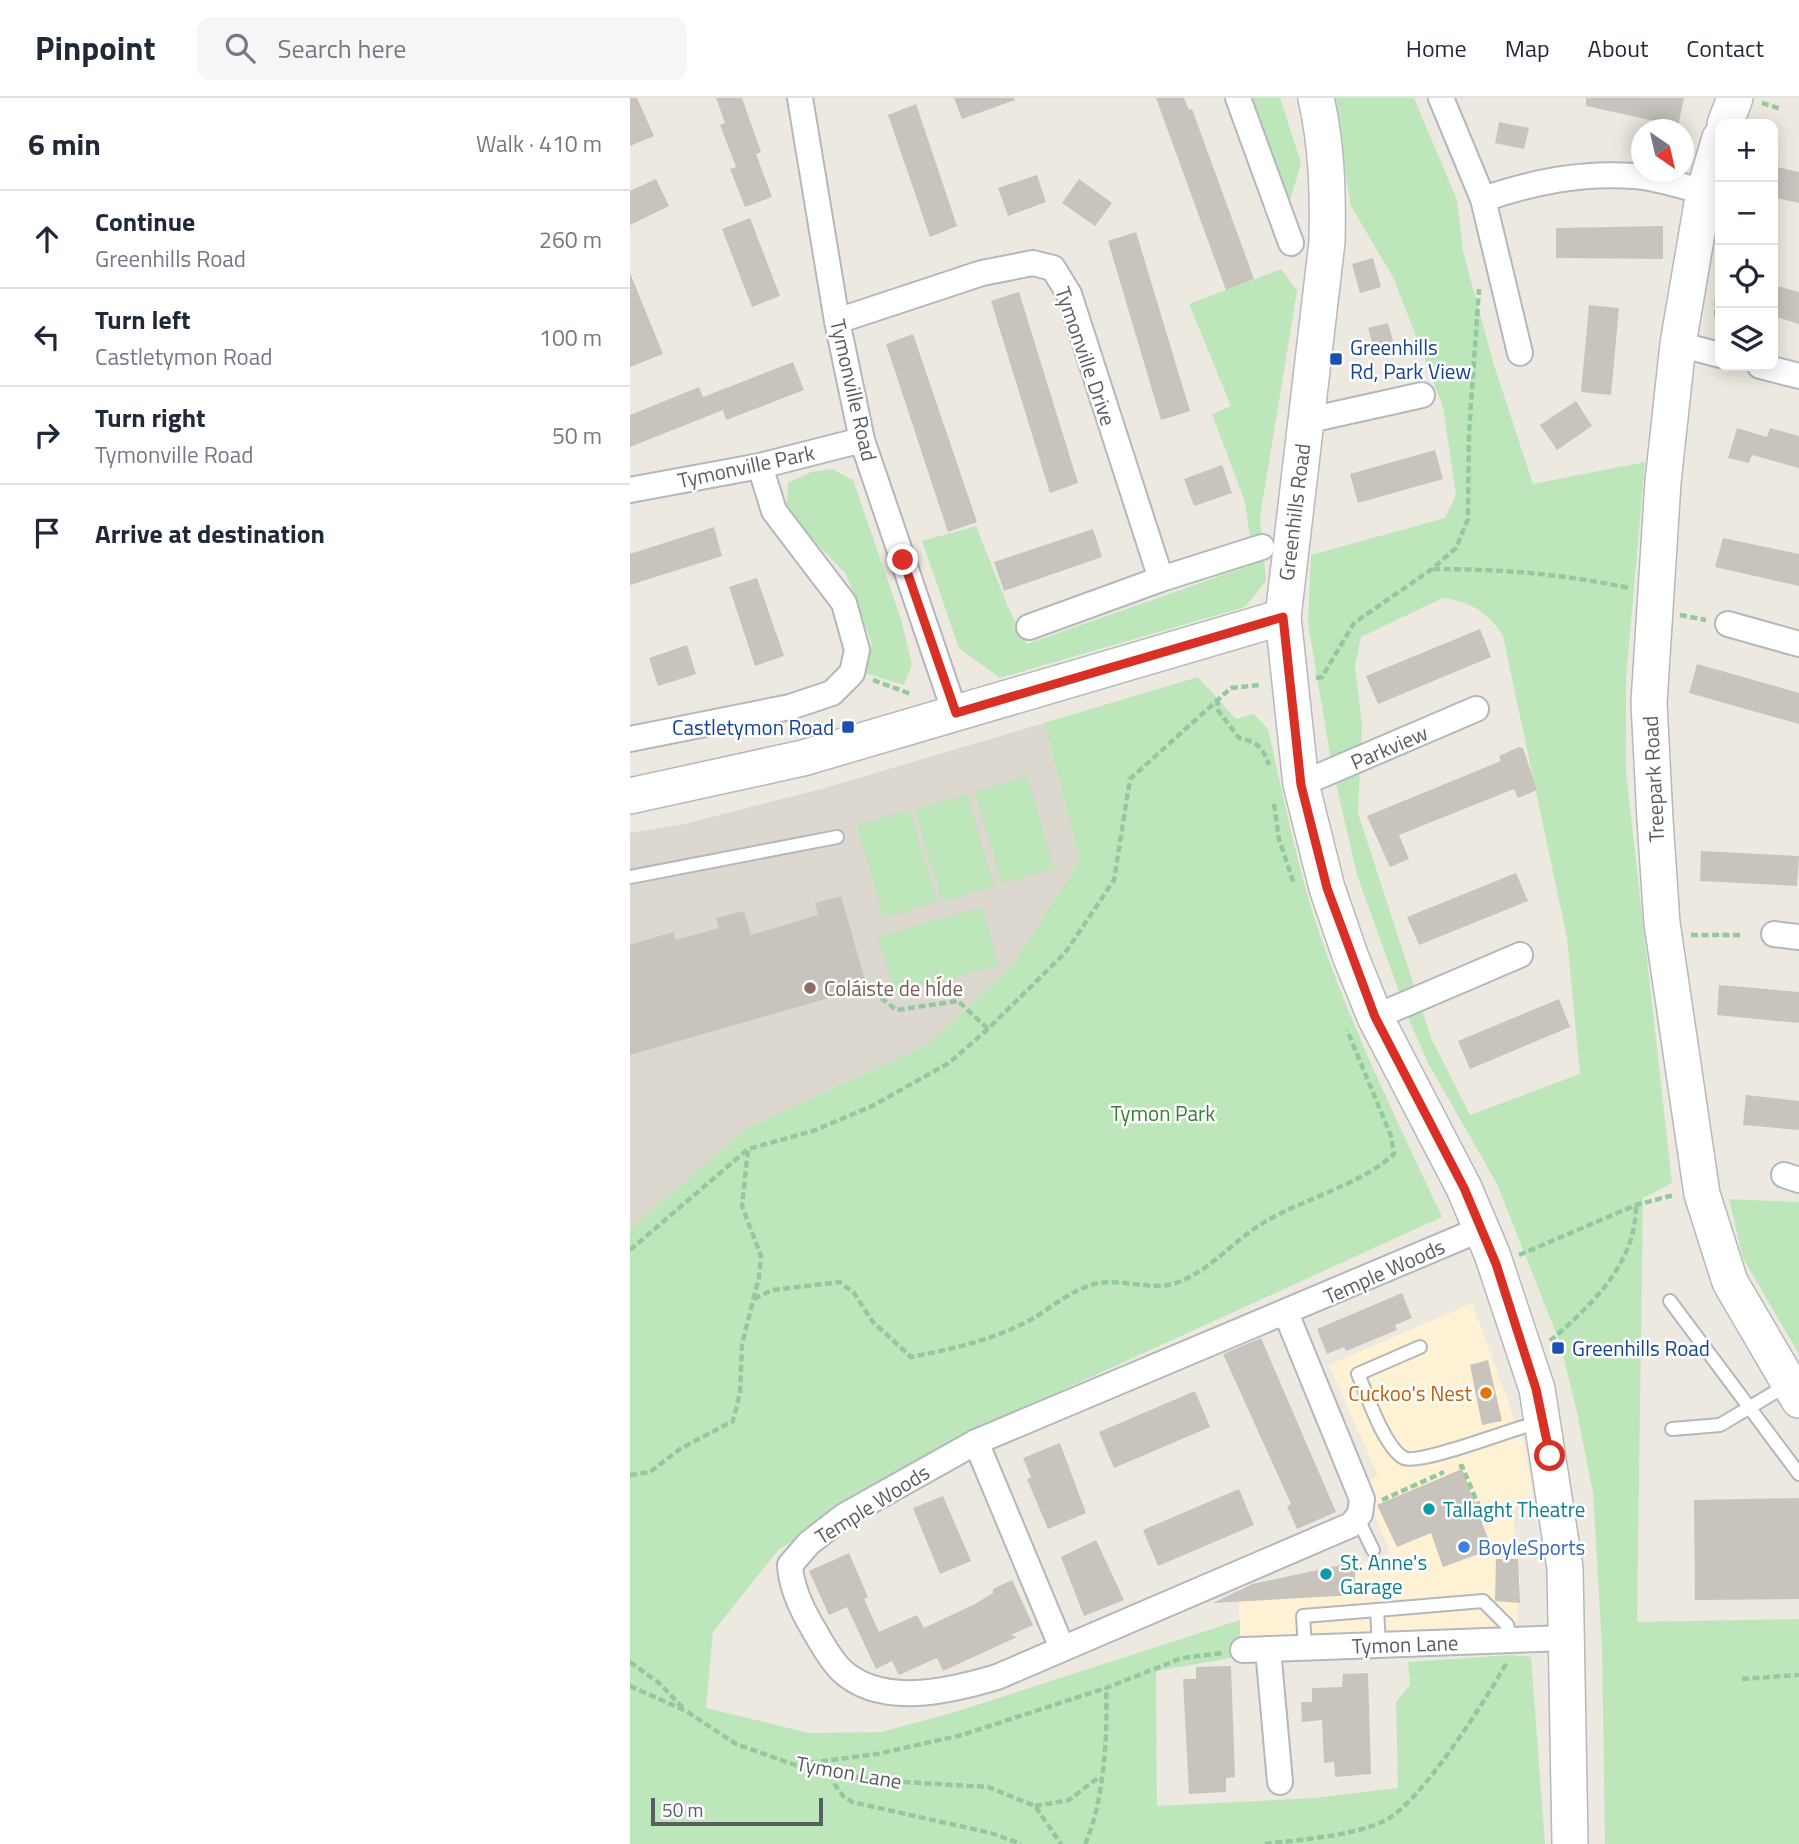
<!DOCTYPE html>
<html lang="en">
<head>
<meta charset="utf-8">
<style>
	:root { --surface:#fff; --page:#f6f6f7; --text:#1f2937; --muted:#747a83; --line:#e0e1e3 }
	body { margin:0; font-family:"Titillium Web",sans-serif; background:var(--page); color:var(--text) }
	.controls { position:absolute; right:21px; top:21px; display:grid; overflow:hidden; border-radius:14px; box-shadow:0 4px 18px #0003 }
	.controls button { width:63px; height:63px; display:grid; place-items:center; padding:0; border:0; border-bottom:2px solid var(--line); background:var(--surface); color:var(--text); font:35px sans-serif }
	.compass { position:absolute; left:1001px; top:21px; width:63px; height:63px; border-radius:50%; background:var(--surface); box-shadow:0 4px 18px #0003; rotate:146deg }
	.scale { position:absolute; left:21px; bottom:18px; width:172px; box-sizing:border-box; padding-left:7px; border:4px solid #595e62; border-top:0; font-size:19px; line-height:24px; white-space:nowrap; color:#595e62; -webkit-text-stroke:5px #fff; paint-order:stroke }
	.stop { position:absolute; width:21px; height:21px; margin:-16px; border:5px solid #d93025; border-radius:50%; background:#fff }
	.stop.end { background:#d93025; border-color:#fff; box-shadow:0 2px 7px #0008 }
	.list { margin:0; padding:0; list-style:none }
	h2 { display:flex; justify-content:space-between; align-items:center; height:91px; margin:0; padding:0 28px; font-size:30px }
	h2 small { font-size:23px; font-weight:400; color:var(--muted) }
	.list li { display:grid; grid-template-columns:46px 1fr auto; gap:21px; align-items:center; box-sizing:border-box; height:98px; padding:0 28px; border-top:2px solid var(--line) }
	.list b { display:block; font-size:26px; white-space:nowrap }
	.list p { margin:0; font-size:23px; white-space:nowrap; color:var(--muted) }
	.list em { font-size:23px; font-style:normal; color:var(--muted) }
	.icon { flex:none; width:38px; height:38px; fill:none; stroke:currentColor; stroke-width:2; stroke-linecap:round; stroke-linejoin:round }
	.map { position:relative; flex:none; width:1169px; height:1746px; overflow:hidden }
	header { display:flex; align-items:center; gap:42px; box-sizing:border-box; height:98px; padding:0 35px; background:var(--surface); border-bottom:2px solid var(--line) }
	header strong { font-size:33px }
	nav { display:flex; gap:38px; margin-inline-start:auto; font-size:24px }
	.search { width:490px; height:63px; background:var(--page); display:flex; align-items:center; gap:18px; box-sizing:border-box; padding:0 24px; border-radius:14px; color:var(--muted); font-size:26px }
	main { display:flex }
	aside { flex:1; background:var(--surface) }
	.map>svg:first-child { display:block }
</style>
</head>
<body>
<header>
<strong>Pinpoint</strong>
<div class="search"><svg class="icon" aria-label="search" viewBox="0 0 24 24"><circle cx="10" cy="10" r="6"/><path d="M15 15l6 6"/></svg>Search here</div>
<nav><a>Home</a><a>Map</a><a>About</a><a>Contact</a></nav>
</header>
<main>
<aside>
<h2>6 min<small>Walk · 410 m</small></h2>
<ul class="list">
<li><svg class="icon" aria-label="ahead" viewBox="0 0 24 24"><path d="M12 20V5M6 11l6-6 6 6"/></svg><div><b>Continue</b><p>Greenhills Road</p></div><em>260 m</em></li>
<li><svg class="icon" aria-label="left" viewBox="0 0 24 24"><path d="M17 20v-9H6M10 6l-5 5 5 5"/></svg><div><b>Turn left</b><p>Castletymon Road</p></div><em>100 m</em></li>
<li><svg class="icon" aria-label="right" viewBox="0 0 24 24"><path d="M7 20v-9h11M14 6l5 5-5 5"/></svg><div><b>Turn right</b><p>Tymonville Road</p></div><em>50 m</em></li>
<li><svg class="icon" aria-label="arrive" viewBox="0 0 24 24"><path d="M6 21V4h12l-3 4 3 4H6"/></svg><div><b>Arrive at destination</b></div></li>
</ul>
</aside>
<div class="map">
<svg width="1169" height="1746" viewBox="0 0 1169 1746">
	<rect width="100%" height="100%" fill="#ede9e0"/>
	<!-- commercial -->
	<path fill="#fff1d3" d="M 842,1205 L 896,1352 L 903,1402 L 882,1409 L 890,1482 L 887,1522 L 870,1531 L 610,1544 L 608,1489 L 725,1464 L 725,1468 L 761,1455 L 743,1414 L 744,1400 L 737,1384 L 748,1378 L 699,1267 Z"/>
	<!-- education -->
	<path fill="#ddd8cf" d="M 414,625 L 450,762 L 381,869 L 299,946 L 117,1030 L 0,1131 L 0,735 L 54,726 L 195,690 Z"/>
	<!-- green -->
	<g fill="#bee6bb" fill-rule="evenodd">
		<path d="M 621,0 L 650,0 L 671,65 L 660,103 Z"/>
		<path d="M 703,0 L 784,0 L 827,102 L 833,153 L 863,264 L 903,386 L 1015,364 L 996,581 L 996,673 L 1042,1085 L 1013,1100 L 1007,1524 L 1169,1521 L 1169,1746 L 975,1746 L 972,1548 L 963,1395 L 947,1314 L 930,1245 L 867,1086 L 798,965 L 780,924 L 727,777 L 702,668 L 678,525 L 681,457 L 815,420 L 826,397 L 813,309 L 764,181 L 721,108 ZM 813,500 C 841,504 858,514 873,538 L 937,840 L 950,976 L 840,1017 L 801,940 L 728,715 L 732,627 L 725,568 L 731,539 Z"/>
		<path d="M 651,171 L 667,193 L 630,419 L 636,483 L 615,509 L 370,580 L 329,550 L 292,443 L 346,428 L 378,509 L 397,546 L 624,466 L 615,404 L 582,316 L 601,308 L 559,206 Z"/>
		<path d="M 202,371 L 223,382 L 271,521 L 282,567 L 274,587 L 235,575 L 242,546 L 216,476 L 156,414 L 158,385 L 181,374 Z"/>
		<path d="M 568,579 L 606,621 L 624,616 L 638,631 C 654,700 667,770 690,837 C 723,934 769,1026 812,1119 L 437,1290 L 149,1451 L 83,1534 L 76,1610 L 179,1635 L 251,1634 L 322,1615 L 610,1522 L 610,1544 L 606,1559 L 526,1573 L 527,1708 L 684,1700 L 768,1690 L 766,1604 L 780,1587 L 778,1564 L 881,1557 L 901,1559 L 915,1746 L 0,1746 L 0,1131 L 117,1030 L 299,946 L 381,869 L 450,762 L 414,625 Z"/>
		<path d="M 397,678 L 424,770 L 372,786 L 345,694 Z"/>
		<path d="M 337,696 L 364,788 L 312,804 L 285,712 Z"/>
		<path d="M 280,712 L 307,804 L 254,820 L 227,727 Z"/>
		<path d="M 352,809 L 369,867 L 265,897 L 248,839 Z"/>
		<path d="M 1099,1101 L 1169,1104 L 1169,1256 L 1113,1160 Z"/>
	</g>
	<!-- building -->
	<g fill="#c8c4bd">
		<path d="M 0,0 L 7,0 L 24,38 L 0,48 Z"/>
		<path d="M 86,0 L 112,0 L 131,54 L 126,56 L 142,99 L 115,109 L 100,71 L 106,69 L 90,27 L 95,25 Z"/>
		<path d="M 324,0 L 384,0 L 385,2 L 332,21 Z"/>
		<path d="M 526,0 L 554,0 L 559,12 L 562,11 L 624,181 L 596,192 Z"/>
		<path d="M 956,0 L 1054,0 L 1048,28 L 956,8 Z"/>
		<path d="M 286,6 L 327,128 L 300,139 L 258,17 Z"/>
		<path d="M 869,24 L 899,30 L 894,51 L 865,45 Z"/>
		<path d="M 1143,68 L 1169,74 L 1169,105 L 1143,99 Z"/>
		<path d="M 407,77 L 416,104 L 378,118 L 368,90 Z"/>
		<path d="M 26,81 L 39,108 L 0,127 L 0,93 Z"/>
		<path d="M 449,81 L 482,105 L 465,128 L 432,105 Z"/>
		<path d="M 120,120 L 150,198 L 122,209 L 92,131 Z"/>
		<path d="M 1033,128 L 1033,161 L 926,160 L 926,130 Z"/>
		<path d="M 506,134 L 560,313 L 531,322 L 478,143 Z"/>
		<path d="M 743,160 L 751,189 L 730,195 L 722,166 Z"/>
		<path d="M 0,175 L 33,256 L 0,269 Z"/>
		<path d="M 1143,187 L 1169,194 L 1169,226 L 1143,218 Z"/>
		<path d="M 389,194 L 448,385 L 420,395 L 361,203 Z"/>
		<path d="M 959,207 L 989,210 L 981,297 L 951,294 Z"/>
		<path d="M 758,225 L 766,254 L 746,259 L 738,230 Z"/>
		<path d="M 283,236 L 347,424 L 318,434 L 256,246 Z"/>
		<path d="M 163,264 L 174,292 L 96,322 L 93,312 L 0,349 L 0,317 L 69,289 L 73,299 Z"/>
		<path d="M 946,303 L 962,328 L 927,352 L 910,327 Z"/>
		<path d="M 1107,330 L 1137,339 L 1140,330 L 1169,338 L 1169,370 L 1122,357 L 1119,365 L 1098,360 Z"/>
		<path d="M 805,352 L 813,381 L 728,405 L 720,376 Z"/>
		<path d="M 592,367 L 602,395 L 564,408 L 554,381 Z"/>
		<path d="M 84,429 L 92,458 L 0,487 L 0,456 Z"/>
		<path d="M 463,431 L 472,459 L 374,493 L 364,464 Z"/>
		<path d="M 1093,440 L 1169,456 L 1169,488 L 1085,469 Z"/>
		<path d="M 127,480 L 154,558 L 125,568 L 99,489 Z"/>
		<path d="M 850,531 L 861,559 L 748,606 L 736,578 Z"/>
		<path d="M 57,547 L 66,576 L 28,588 L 19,560 Z"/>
		<path d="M 1067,566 L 1169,595 L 1169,626 L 1059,595 Z"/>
		<path d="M 889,649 L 893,650 L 907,692 L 888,700 L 884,691 L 769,737 L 779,761 L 760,769 L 737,718 L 871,663 L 869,658 Z"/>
		<path d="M 1071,753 L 1169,758 L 1167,788 L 1070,783 Z"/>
		<path d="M 886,775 L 898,803 L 789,847 L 777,819 Z"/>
		<path d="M 211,798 L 237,889 L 0,957 L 0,847 L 43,834 L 46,842 L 89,830 L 86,820 L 114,813 L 121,837 L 188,817 L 185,805 Z"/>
		<path d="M 1089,887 L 1169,894 L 1169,925 L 1087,917 Z"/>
		<path d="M 929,901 L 940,929 L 840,971 L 828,943 Z"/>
		<path d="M 1116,997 L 1169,1003 L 1169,1032 L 1113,1027 Z"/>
		<path d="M 772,1195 L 782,1220 L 765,1227 L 767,1232 L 716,1253 L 714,1249 L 697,1256 L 687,1231 Z"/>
		<path d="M 631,1240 L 706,1414 L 667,1431 L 657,1408 L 661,1406 L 593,1256 Z"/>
		<path d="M 858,1262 L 872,1323 L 852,1327 L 840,1267 Z"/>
		<path d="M 565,1293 L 580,1329 L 484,1370 L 469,1334 Z"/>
		<path d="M 430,1345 L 456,1415 L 418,1431 L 397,1381 L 401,1379 L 393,1360 Z"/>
		<path d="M 832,1371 L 862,1451 L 813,1469 L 801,1435 L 767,1449 L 747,1407 Z"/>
		<path d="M 609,1391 L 624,1427 L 528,1468 L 513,1432 Z"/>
		<path d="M 313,1398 L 341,1463 L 310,1476 L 283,1410 Z"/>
		<path d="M 1169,1400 L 1169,1501 L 1065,1502 L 1064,1402 Z"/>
		<path d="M 466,1442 L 494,1502 L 454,1518 L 431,1459 Z"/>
		<path d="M 219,1455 L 238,1499 L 234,1501 L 249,1534 L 287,1517 L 294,1530 L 345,1506 L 363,1495 L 363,1491 L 382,1482 L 403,1527 L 381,1537 L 387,1539 L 313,1573 L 307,1560 L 269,1577 L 262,1563 L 246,1571 L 217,1509 L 199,1517 L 179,1473 Z"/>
		<path d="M 866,1461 L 888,1461 L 890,1505 L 865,1503 Z"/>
		<path d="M 725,1464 L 725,1497 L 583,1505 L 622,1486 Z"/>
		<path d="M 601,1568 L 605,1679 L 596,1680 L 596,1694 L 559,1696 L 553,1581 L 566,1581 L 566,1569 Z"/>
		<path d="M 738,1575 L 741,1676 L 705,1679 L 704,1664 L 694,1665 L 692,1622 L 672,1624 L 671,1604 L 682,1604 L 682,1590 L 712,1589 L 713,1576 Z"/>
	</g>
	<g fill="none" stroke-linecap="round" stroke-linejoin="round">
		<!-- lane casing -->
		<g stroke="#b3b8bc" stroke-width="16">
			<g id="lane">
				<path d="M 0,779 L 207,739"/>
				<path d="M 1040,1203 L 1169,1376"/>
				<path d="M 790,1249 L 728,1276 C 737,1297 754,1349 774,1360 C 788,1367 872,1335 893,1329"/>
				<path d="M 1042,1331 L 1090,1327 L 1157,1287"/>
				<path d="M 727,1419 L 743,1452"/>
				<path d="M 747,1512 L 853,1503 L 877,1527 L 881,1542"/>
				<path d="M 675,1550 L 673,1518 L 747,1512 L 749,1547"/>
			</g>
		</g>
		<!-- street casing -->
		<g stroke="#b3b8bc" stroke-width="28">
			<g id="street">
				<path d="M 170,0 L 207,223 L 232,342 L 325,615"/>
				<path d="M 608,0 L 661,145"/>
				<path d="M 811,0 L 853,101 C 904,84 951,74 1005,78 C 1028,80 1052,88 1074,94"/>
				<path d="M 853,101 L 890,255"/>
				<path d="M 207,223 L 352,175 L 403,165 L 423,170 L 439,196 L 531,481"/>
				<path d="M 1048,246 L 1090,257"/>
				<path d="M 1130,268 L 1169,278"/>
				<path d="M 675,323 L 792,297"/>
				<path d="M 0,392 L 130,368 L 232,342"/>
				<path d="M 1098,526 L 1169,546"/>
				<path d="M 399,529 L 531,481 L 632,449"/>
				<path d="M 0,641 L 160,609 L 202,595 L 222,575 L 227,552 L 214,505 L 144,413 L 130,368"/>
				<path d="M 671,686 L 846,611"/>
				<path d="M 1144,836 L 1169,839"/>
				<path d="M 745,919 L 890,857"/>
				<path d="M 1154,1077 L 1169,1082"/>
				<path d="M 656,1215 L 732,1401 L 730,1416 L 721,1427 L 367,1579 C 320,1593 251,1610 211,1572 C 200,1561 192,1546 184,1532 C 172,1512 161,1490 160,1467 L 179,1445 L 214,1418 L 346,1344 L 851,1131"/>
				<path d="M 346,1344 L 432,1550"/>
				<path d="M 638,1551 L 650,1684"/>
				<path d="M 613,1552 L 937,1540"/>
			</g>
		</g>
		<!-- secondary casing -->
		<g stroke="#b4b9be" stroke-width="38">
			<g id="secondary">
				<path d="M 686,0 C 697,48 698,95 697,144 L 653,519 L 671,686 L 697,790 L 720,857 L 745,919 L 834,1090 L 862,1156 L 907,1291 L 935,1470 L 940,1746"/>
				<path d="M 1095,26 L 1105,0"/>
				<path d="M 1090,40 L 1074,94 L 1048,246 L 1033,384 L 1019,605 L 1025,722 L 1032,825 L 1072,1096 L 1100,1184 L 1169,1302"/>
				<path d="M 0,698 L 173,660 L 653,519"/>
			</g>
		</g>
		<!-- path -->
		<g stroke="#94c89e" stroke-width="4.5" stroke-dasharray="7 3.5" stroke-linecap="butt">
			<path d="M 1132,5 L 1151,11"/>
			<path d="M 1087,201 L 1086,219 L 1090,230"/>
			<path d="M 803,471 C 870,471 934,476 999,490"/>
			<path d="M 1050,517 L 1076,522"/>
			<path d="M 686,580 L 692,579 L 724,525 L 802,471 L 826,450 L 838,421 L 839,335 L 849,191"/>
			<path d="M 243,582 L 281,596"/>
			<path d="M 588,601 L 587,611 L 609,640 C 627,644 633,649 639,667"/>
			<path d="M 644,706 L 649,741 L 664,786"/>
			<path d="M 1061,837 L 1112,837"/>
			<path d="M 243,893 L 266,912 L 328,903 L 358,931"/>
			<path d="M 0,1152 L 118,1051 L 183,1033 L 242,1008 L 319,965 L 358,931 L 435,855 L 484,782 L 500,681 L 601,590 L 629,587"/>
			<path d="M 889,1157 L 1006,1107 L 1044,1097"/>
			<path d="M 124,1201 L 142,1192 L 210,1184 L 224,1195 L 243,1224 L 281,1259 C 322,1251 364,1242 402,1221 C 422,1209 439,1194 461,1187 C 487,1178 520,1194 546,1185 C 580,1173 603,1143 633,1125 C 672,1101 731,1087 764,1056 L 761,1038 L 717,932"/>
			<path d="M 920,1243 C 961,1207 1006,1167 1006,1107"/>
			<path d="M 829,1369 L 832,1368 L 855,1423"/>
			<path d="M 0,1377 L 20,1374 L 50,1351 L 103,1323 L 110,1295 L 112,1246 L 129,1179 L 131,1158 L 112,1108 L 118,1052"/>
			<path d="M 752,1402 L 814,1374"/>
			<path d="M 0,1564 L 29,1585 L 55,1612"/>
			<path d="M 1112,1581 L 1169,1577"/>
			<path d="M 0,1588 L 56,1613 L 106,1646 L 165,1667 L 240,1682 L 358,1689 L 405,1708 L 431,1746"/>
			<path d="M 170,1666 L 247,1656 L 332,1637 L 476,1590 L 552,1560 L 593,1555"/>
			<path d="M 207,1675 L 205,1687 L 213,1698 L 222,1704 L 361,1735 L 391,1746"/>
			<path d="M 405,1708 L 439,1702 L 469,1679"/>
			<path d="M 455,1746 C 474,1705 478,1635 476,1590"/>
			<path d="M 635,1746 C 673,1741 717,1739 752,1724 C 788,1710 857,1600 877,1564"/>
		</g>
		<!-- lane -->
		<use href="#lane" stroke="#fff" stroke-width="12"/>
		<!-- street -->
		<use href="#street" stroke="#fff" stroke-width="24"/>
		<!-- secondary -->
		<use href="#secondary" stroke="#fff" stroke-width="35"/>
	</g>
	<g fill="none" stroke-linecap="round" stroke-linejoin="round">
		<!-- route -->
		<path stroke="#d93025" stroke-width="9" d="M 273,462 L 326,615 L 653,519 L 671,687 L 697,790 L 745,919 L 834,1090 L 866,1166 L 906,1291 L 920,1358"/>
	</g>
	<!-- markers -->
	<g fill="#1a4fb4" stroke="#fff" stroke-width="2.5">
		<rect x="699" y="254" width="14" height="14" rx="3.5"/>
		<rect x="211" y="622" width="14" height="14" rx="3.5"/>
		<rect x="921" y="1243" width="14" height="14" rx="3.5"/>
	</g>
	<circle fill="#8d6e63" stroke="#fff" stroke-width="2.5" cx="180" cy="890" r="7"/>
	<circle fill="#e8710a" stroke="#fff" stroke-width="2.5" cx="856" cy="1295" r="7"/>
	<g fill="#0f9aa8" stroke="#fff" stroke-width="2.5">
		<circle cx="799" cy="1411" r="7"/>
		<circle cx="696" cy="1476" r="7"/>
	</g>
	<circle fill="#3f7fe0" stroke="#fff" stroke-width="2.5" cx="834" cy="1449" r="7"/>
	<g text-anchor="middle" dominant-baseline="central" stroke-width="5" stroke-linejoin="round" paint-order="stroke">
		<!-- transit labels -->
		<g font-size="21" fill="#164399" stroke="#fff" text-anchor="start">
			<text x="720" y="249">Greenhills<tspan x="720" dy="24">Rd, Park View</tspan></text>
			<text x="204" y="629" text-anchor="end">Castletymon Road</text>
			<text x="942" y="1250">Greenhills Road</text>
		</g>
		<!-- street labels -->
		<g font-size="21" fill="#595e62" stroke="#fff">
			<text transform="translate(456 258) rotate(71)">Tymonville Drive</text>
			<text transform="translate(224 292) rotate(77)">Tymonville Road</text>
			<text transform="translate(116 368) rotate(-12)">Tymonville Park</text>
			<text transform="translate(664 414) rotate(-83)">Greenhills Road</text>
			<text transform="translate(759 649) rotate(-23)">Parkview</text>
			<text transform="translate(1023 681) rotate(-93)">Treepark Road</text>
			<text transform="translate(754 1173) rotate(-24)">Temple Woods</text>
			<text transform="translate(242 1406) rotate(-32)">Temple Woods</text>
			<text transform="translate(775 1546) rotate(-2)">Tymon Lane</text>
			<text transform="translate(219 1674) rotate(10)">Tymon Lane</text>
		</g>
		<!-- education labels -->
		<g font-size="21" fill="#785e54" stroke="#fff" text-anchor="start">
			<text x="194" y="890">Coláiste de hÍde</text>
		</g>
		<!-- park labels -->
		<g font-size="21" fill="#32832f" stroke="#fff">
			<text x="533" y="1015">Tymon Park</text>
		</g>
		<!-- food labels -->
		<g font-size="21" fill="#c56008" stroke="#fff" text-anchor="end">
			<text x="842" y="1295">Cuckoo's Nest</text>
		</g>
		<!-- culture labels -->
		<g font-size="21" fill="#0d838f" stroke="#fff" text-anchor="start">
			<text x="813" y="1411">Tallaght Theatre</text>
			<text x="710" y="1464">St. Anne's<tspan x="710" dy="24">Garage</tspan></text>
		</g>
		<!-- shop labels -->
		<g font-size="21" fill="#366cbe" stroke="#fff" text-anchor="start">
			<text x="848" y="1449">BoyleSports</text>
		</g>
	</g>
</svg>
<div class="controls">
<button>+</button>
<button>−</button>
<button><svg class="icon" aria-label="locate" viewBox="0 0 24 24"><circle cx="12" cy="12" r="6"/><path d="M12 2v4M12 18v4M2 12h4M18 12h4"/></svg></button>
<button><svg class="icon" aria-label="layers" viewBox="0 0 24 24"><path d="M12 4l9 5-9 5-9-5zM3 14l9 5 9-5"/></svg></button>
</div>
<svg class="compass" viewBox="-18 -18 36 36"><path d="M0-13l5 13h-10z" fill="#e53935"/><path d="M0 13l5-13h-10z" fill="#747a83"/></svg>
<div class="scale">50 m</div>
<div class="stop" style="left:920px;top:1358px"></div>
<div class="stop end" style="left:273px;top:462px"></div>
</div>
</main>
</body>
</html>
